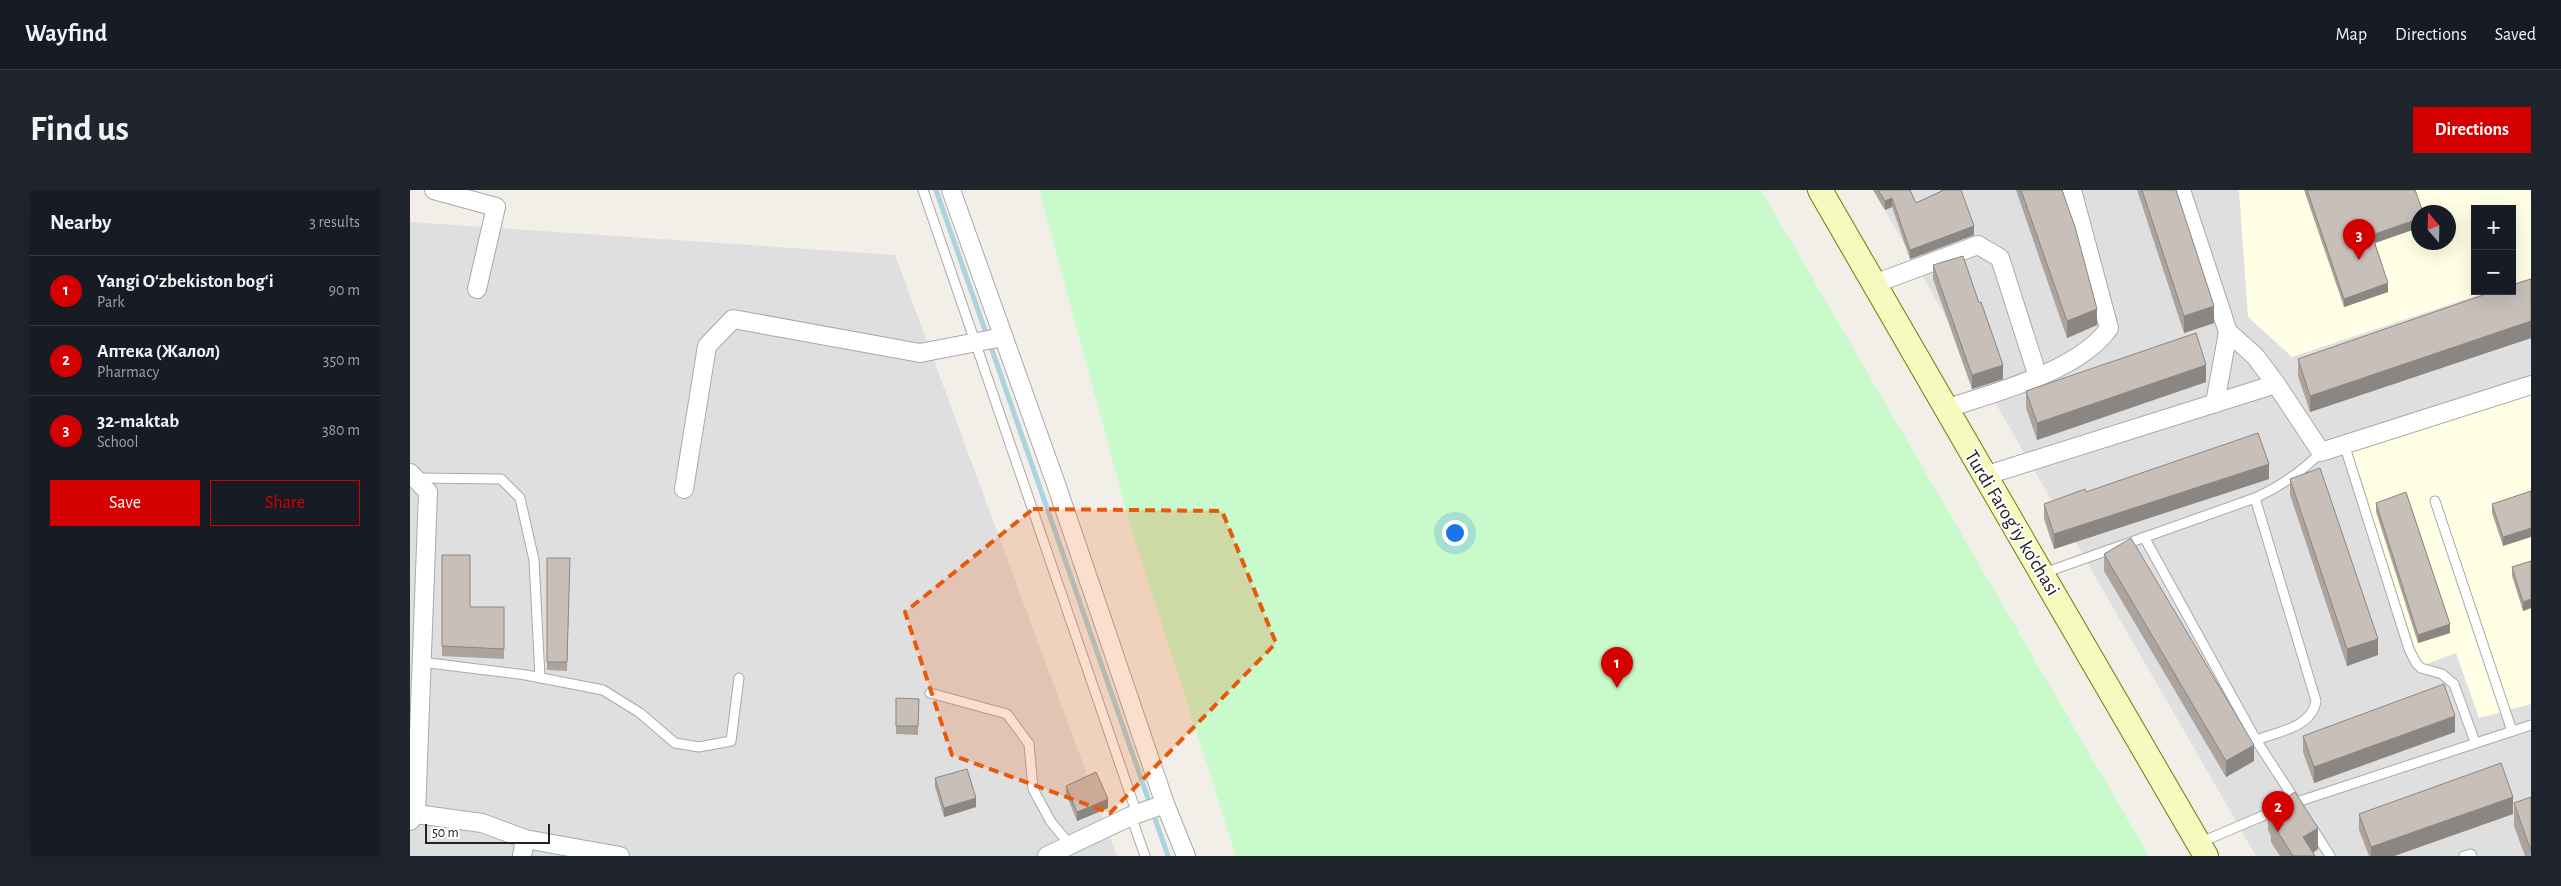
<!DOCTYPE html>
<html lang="en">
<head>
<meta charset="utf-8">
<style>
	:root { --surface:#171b24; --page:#20242c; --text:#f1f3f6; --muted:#9ea1a6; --line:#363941; --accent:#d40000 }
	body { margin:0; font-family:"Alegreya Sans",sans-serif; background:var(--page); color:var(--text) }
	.controls { position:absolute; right:15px; top:15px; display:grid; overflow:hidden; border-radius:0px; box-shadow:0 5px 20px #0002 }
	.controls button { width:45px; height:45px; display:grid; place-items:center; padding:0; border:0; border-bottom:1px solid var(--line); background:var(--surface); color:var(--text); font:25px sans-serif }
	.compass { position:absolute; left:2001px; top:15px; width:45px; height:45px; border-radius:50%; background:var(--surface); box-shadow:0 5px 20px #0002; rotate:340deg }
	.scale { position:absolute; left:15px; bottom:12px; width:125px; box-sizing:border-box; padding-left:5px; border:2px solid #222; border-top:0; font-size:14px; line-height:18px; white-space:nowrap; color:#222; -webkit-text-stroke:4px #fff; paint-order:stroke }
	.you { position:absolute; left:1044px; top:342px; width:18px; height:18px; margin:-12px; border:4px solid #fff; border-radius:50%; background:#1a73e8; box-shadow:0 0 0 8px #1a73e833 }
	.badge { display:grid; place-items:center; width:32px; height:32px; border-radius:50%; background:var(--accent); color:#fff; font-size:16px; font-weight:700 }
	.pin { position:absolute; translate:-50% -41px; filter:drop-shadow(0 1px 2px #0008) }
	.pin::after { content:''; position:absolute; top:26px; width:18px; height:15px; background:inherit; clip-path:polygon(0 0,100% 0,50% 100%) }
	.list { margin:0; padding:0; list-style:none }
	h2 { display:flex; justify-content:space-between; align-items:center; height:65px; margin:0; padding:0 20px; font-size:21px }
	h2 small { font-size:16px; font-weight:400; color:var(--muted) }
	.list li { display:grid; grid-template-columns:32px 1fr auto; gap:15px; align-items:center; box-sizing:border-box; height:70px; padding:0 20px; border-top:1px solid var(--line) }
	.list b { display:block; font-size:19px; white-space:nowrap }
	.list p { margin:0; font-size:16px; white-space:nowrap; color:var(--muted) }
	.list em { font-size:16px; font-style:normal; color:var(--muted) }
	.actions { display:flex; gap:10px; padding:15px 20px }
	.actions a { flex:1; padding:11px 0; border:1px solid var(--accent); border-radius:0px; text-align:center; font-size:18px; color:var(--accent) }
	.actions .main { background:var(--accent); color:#fff }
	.map { position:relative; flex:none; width:2121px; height:666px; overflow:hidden; border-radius:0px }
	header { display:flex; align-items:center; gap:30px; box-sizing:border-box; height:70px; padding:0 25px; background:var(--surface); border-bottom:1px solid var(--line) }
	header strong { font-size:24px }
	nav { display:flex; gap:28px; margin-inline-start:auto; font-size:18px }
	.intro { display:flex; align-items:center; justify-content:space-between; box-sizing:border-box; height:120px; padding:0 30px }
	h1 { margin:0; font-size:35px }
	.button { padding:12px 22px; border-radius:0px; background:var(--accent); color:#fff; font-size:18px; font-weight:700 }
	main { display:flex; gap:30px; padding:0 30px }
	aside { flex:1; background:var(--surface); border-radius:0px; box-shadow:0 5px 20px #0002 }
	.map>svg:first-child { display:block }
</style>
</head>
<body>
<header>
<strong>Wayfind</strong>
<nav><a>Map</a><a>Directions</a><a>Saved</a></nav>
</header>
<div class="intro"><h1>Find us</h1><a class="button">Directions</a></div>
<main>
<aside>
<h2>Nearby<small>3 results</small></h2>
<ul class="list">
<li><span class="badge">1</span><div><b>Yangi Oʻzbekiston bogʻi</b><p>Park</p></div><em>90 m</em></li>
<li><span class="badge">2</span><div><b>Аптека (Жалол)</b><p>Pharmacy</p></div><em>350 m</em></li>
<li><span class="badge">3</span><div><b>32-maktab</b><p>School</p></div><em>380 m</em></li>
</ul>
<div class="actions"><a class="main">Save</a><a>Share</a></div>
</aside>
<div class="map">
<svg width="2121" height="666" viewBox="0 0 2121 666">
	<rect width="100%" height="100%" fill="#f2efe9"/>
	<!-- residential -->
	<g fill="#e0dfdf" fill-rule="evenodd">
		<path d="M 1463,0 L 2121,0 L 2121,666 L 1846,666 ZM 2065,19 L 2102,19 L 2102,101 L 2065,101 ZM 2009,22 L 2039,22 L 2039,52 L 2009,52 Z"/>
		<path d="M 0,32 L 485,65 L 707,666 L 0,666 Z"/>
	</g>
	<!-- education -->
	<g fill="#ffffe5" fill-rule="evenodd">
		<path d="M 1829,0 L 2121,0 L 2121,88 L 2102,94 L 2102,19 L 2065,19 L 2065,101 L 2080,101 L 1882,167 L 1838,127 ZM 2009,22 L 2039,22 L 2039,52 L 2009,52 Z"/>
		<path d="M 2121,200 L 2121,514 L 2069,528 L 2046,463 L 2011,476 L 1936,260 Z"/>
	</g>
	<!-- park -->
	<path fill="#c8facc" d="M 629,0 L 1351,0 L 1739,666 L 826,666 L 719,331 Z"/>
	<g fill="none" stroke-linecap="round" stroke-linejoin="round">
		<!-- stream -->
		<g stroke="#aad3df" stroke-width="5">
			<path d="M 526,0 L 577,146"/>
			<path d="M 580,154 L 758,666"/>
		</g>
		<!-- service casing -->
		<g stroke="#a9a9a9" stroke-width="11">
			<g id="service">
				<path d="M 513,0 L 727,624"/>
				<path d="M 1934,254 L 1999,459 L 2006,473 L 2011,478 L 2032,484 L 2044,494 L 2065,552"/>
				<path d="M 7,288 L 91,289 L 110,308 L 124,370 L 130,488"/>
				<path d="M 1845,308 C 1871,296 1891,283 1911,262"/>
				<path d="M 2025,311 L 2102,541"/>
				<path d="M 1734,347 L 1846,550 L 1887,613"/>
				<path d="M 1634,383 L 1845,308 L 1906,511 C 1902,537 1868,542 1846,550"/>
				<path d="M 11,472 L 116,485 L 193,500 L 230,523 L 265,553 L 289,557 L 321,551 L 329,488"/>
				<path d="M 520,503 L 597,524 L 619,554 L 623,599 L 641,632 L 661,656"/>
				<path d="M 1881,614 L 2121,535"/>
				<path d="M 721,626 L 735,666"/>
				<path d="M 1903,639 L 1920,666"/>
				<path d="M 1789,653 L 1869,619"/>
				<path d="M 2054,666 L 2061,664 L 2062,666"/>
			</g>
		</g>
		<!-- minor casing -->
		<g stroke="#a9a9a9" stroke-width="20">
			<g id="minor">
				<path d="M 24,0 L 86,17 L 67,99"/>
				<path d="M 541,0 L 646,294 L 755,614 L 776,666"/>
				<path d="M 1771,0 L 1818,142 L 1845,166 L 1866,194"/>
				<path d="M 1464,94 L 1568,55 L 1590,68 L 1628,187"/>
				<path d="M 1805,213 L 1818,142"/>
				<path d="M 1535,219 C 1583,203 1670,181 1699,138 L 1662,0"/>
				<path d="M 0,283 L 18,302 L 6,624"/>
				<path d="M 1574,286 L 1866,194 L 1911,262 L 2121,195"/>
				<path d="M 274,299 L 297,156 L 323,129 L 510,163 L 593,147"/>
				<path d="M 0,631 L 6,624 L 72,633 L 115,649"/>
				<path d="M 112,666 L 115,649 L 210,666"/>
				<path d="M 637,666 L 721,626 L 755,614"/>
			</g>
		</g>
		<!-- secondary casing -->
		<g stroke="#707d05" stroke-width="26">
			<path id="secondary" d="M 1410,0 C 1538,223 1667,444 1796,666"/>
		</g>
		<!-- service -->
		<use href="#service" stroke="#fff" stroke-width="9"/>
		<!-- minor -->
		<use href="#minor" stroke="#fff" stroke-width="18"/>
		<!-- secondary -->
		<use href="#secondary" stroke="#f7fabf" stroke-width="24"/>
	</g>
	<!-- wall -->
	<g fill="#aba49e">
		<path d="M 1463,0 L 1500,0 L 1506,13 L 1531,1 L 1531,0 L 1551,0 L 1564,45 L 1500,69 L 1482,17 L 1475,20 Z"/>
		<path d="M 1606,0 L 1652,0 L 1687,135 L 1657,148 Z"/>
		<path d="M 1727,0 L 1766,0 L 1804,133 L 1774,143 Z"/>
		<path d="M 1894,0 L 2005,0 L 2008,22 L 2008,38 L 1965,53 L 1978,102 L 1934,117 Z"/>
		<path d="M 1523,75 L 1593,189 L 1562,199 L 1523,89 Z"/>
		<path d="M 2121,89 L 2121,148 L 1900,222 L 1888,186 L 1888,169 Z"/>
		<path d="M 1796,192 L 1627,250 L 1616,218 L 1616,201 Z"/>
		<path d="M 1859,289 L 1644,359 L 1634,329 L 1634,314 L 1676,302 Z"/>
		<path d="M 1880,289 L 1968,465 L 1937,476 L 1880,305 Z"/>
		<path d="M 2121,301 L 2093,356 L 2082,323 L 2082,314 Z"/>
		<path d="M 1966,313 L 2040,443 L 2008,453 L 1966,322 Z"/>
		<path d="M 1694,364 L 1844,571 L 1816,587 L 1694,381 Z"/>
		<path d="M 32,365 L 60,417 L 94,417 L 94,469 L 32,466 Z"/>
		<path d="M 137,368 L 160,368 L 157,481 L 137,480 Z"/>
		<path d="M 2121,371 L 2121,418 L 2113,421 L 2102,386 L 2102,377 Z"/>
		<path d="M 509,509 L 508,545 L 486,544 L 486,536 Z"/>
		<path d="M 2045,542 L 1904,593 L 1893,562 L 1893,546 Z"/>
		<path d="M 525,588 L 566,617 L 534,627 L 525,597 Z"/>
		<path d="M 656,596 L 698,618 L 667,631 L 656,604 Z"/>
		<path d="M 2121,607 L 2121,666 L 2115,666 L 2104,636 L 2104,613 Z"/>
		<path d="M 1858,619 L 1908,659 L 1903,663 L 1905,666 L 1870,666 L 1861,652 L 1861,646 L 1858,640 Z"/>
		<path d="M 1949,624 L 2103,624 L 1984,666 L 1959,666 L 1949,640 Z"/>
	</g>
	<!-- shaded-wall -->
	<g fill="#8b8681">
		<path d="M 1482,8 L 1482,17 L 1475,20 L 1475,11 Z"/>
		<path d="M 2008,29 L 2008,38 L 1962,54 L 1962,45 Z"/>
		<path d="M 1564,36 L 1564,45 L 1500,69 L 1500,60 Z"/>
		<path d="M 1978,93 L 1978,102 L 1934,117 L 1934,109 Z"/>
		<path d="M 1804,116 L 1804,133 L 1774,143 L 1774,126 Z"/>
		<path d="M 1687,119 L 1687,135 L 1657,148 L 1657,131 Z"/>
		<path d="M 2121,131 L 2121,148 L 1900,222 L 1900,206 Z"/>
		<path d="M 1593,175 L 1593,189 L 1562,199 L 1562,185 Z"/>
		<path d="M 1796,175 L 1796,192 L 1627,250 L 1627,233 Z"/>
		<path d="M 1859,274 L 1859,289 L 1644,359 L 1644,344 Z"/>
		<path d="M 2121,338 L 2121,347 L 2093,356 L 2093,347 Z"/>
		<path d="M 2121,409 L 2121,418 L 2113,421 L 2113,412 Z"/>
		<path d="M 2040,434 L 2040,443 L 2008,453 L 2008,445 Z"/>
		<path d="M 1968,449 L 1968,465 L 1937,476 L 1937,459 Z"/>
		<path d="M 2045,526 L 2045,542 L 1904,593 L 1904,577 Z"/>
		<path d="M 1844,555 L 1844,571 L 1816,587 L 1816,571 Z"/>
		<path d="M 2103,607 L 2103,624 L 1984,666 L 1961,666 L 1961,657 Z"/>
		<path d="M 566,608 L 566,617 L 534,627 L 534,618 Z"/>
		<path d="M 698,609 L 698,618 L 667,631 L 667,622 Z"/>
		<path d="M 1908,638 L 1908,659 L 1898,666 L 1893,647 Z"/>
	</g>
	<!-- building -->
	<g fill="#c7bfb8" stroke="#8b8681">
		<path d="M 1468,0 L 1500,0 L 1506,13 L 1534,0 L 1551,0 L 1564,36 L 1500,60 L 1482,8 L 1475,11 Z"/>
		<path d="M 1611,0 L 1652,0 L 1665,37 L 1687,119 L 1657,131 Z"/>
		<path d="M 1732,0 L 1766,0 L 1804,116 L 1774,126 Z"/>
		<path d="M 1897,0 L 2005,0 L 2013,22 L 2008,22 L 2008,29 L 1962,45 L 1978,93 L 1934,109 Z"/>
		<path d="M 1553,66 L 1569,113 L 1571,112 L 1593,175 L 1562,185 L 1523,75 Z"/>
		<path d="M 2121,89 L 2121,131 L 1900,206 L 1888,169 L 2085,101 L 2102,101 L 2102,95 Z"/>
		<path d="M 1786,143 L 1796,175 L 1627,233 L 1616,201 Z"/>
		<path d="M 1848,243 L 1859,274 L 1644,344 L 1634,314 L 1675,299 L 1676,302 Z"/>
		<path d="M 1910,278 L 1968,449 L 1937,459 L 1880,289 Z"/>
		<path d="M 2121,301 L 2121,338 L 2093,347 L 2082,314 Z"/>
		<path d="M 1996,302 L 2040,434 L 2008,445 L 1966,313 Z"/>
		<path d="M 1721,348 L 1844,555 L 1816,571 L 1694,364 Z"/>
		<path d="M 32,365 L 60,365 L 60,417 L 94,417 L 94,459 L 32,456 Z"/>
		<path d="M 137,368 L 160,368 L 157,472 L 137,472 Z"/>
		<path d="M 2121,371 L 2121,409 L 2113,412 L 2102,377 Z"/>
		<path d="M 2034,494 L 2045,526 L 1904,577 L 1893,546 Z"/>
		<path d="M 486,508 L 509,509 L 508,536 L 486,536 Z"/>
		<path d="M 2091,573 L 2103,607 L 1961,657 L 1949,624 Z"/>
		<path d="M 557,579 L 566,608 L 534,618 L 525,588 Z"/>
		<path d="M 686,582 L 698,609 L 667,622 L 656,596 Z"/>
		<path d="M 1885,602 L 1908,638 L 1893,647 L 1905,666 L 1883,666 L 1861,631 L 1864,630 L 1858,619 Z"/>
		<path d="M 2121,607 L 2121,661 L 2104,613 Z"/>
	</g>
	<!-- marked area -->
	<path fill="#e8590c" fill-opacity="0.2" stroke="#e8590c" stroke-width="4" stroke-dasharray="10 6" stroke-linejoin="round" d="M 623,319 L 812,321 L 866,453 L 700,623 L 542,565 L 495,422 Z"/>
	<g text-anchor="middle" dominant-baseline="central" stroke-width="4" stroke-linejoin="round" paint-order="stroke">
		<!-- street labels -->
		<g font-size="20" fill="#222" stroke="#fff">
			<text transform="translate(1602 333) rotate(59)">Turdi Farog'iy ko'chasi</text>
		</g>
	</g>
</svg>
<div class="controls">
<button>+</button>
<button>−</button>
</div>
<svg class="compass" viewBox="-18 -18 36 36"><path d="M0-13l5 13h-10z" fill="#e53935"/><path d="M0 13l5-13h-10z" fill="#9ea1a6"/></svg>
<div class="scale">50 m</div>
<div class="you"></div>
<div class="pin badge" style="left:1207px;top:498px">1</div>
<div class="pin badge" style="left:1868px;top:642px">2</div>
<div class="pin badge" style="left:1949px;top:70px">3</div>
</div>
</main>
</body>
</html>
